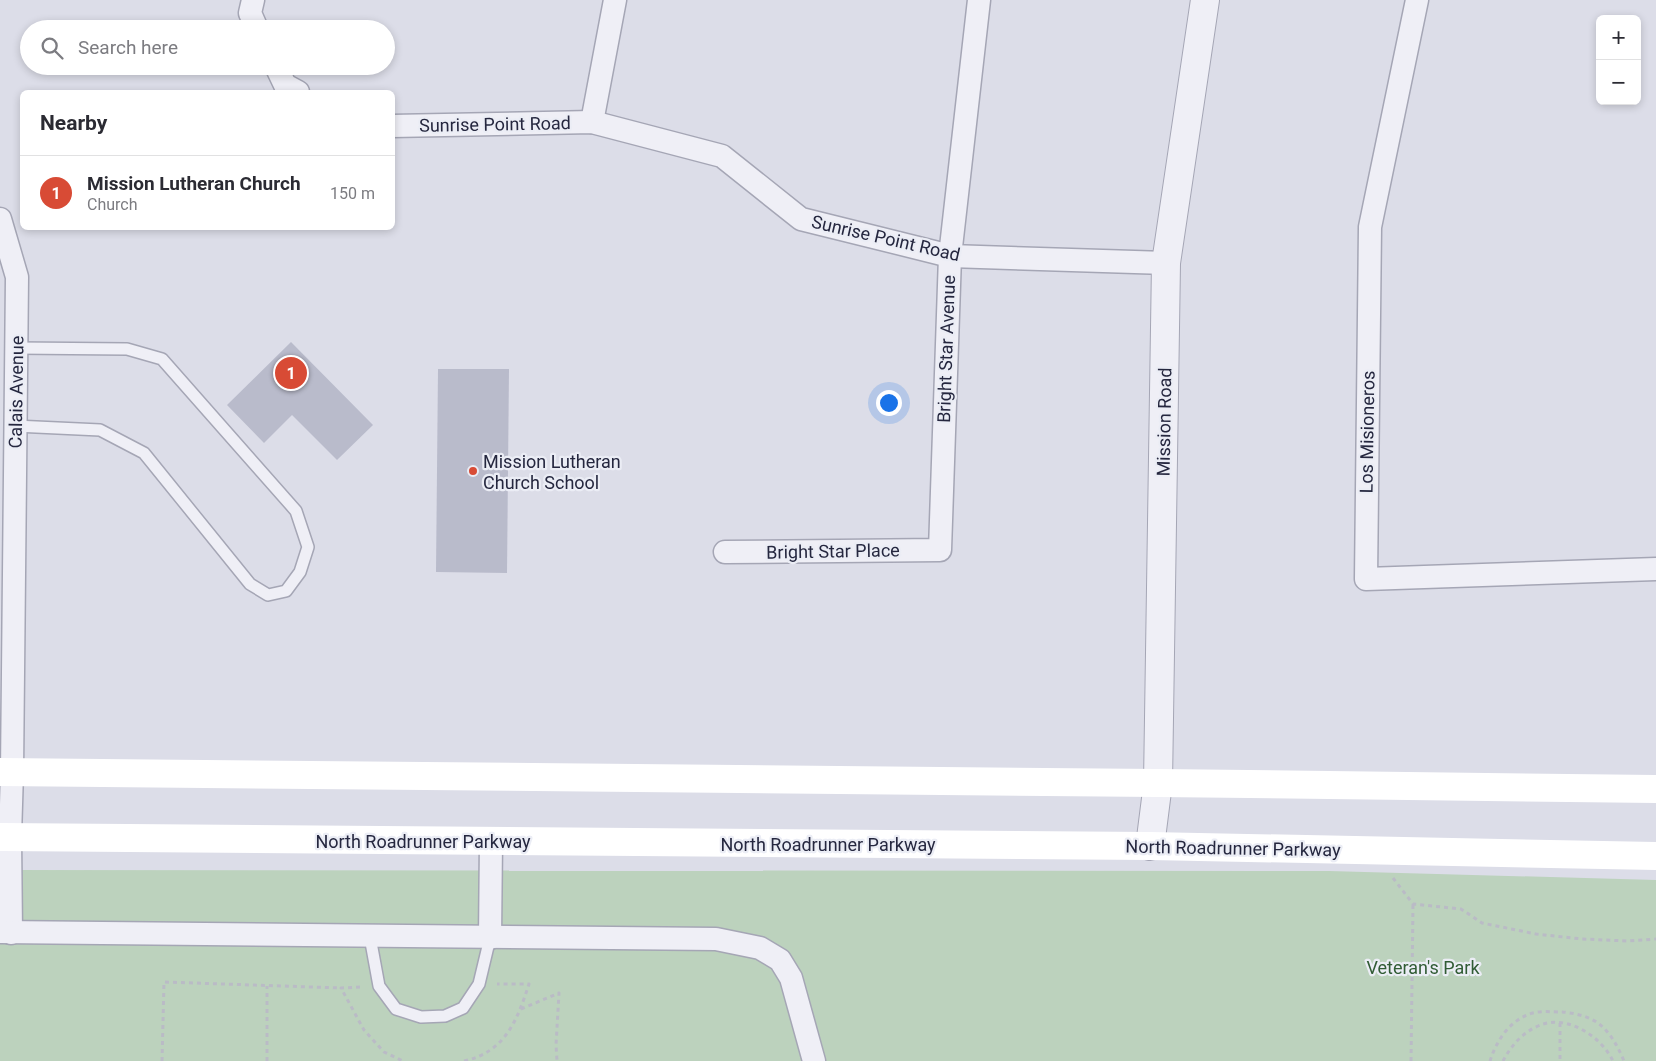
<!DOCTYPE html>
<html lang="en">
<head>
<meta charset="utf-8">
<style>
	:root { --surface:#fff; --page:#f7f7f7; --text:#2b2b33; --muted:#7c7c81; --line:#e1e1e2; --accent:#d84b35 }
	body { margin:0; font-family:Roboto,sans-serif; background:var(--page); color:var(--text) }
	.controls { position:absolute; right:15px; top:15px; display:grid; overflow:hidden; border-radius:8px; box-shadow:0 2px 8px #0003 }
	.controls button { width:45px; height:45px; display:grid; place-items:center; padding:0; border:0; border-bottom:1px solid var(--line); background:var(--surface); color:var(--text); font:25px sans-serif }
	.you { position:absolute; left:888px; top:402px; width:18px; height:18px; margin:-12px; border:4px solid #fff; border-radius:50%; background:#1a73e8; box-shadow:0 0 0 8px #1a73e833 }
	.badge { display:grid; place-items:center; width:32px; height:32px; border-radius:50%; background:var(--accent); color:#fff; font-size:16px; font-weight:700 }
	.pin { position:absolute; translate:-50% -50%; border:2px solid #fff; box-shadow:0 1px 5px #0006 }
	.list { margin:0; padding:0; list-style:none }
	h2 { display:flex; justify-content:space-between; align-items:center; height:65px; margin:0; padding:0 20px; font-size:21px }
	h2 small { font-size:16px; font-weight:400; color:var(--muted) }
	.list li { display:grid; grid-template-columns:32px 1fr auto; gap:15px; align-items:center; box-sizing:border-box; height:75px; padding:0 20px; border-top:1px solid var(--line) }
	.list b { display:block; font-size:19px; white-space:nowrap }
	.list p { margin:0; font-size:16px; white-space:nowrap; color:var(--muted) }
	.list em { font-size:16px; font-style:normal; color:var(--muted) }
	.icon { flex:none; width:28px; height:28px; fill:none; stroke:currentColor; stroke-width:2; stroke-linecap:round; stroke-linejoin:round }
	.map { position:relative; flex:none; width:1656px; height:1061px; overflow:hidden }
	.search { position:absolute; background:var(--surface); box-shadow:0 2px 8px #0003; left:20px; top:20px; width:375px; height:55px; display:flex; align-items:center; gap:12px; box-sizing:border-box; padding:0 18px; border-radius:28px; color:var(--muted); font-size:19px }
	.panel { position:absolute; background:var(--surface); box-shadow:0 2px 8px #0003; left:20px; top:90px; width:375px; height:140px; border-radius:8px }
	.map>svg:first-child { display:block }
</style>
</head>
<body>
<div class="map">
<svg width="1656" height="1061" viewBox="0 0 1656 1061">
	<rect width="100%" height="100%" fill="#dcdde8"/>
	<!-- green -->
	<path fill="#bcd2bd" d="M 0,870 L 1329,871 L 1656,880 L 1656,1061 L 0,1061 Z"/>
	<!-- building -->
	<g fill="#b9bbcb">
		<path d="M 291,342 L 373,425 L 337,460 L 292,415 L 264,443 L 227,405 Z"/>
		<path d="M 438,369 L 509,369 L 507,573 L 436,572 Z"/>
	</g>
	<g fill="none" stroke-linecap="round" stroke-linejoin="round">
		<!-- service casing -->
		<g stroke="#a5a6b5" stroke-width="14">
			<g id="service">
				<path d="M 15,426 L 100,430 L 144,453 L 250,584 L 268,595 L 286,591 L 300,572 L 308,547 L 296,511 L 162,359 L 127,349 L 16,348"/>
				<path d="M 370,937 L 379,986 L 396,1009 L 421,1017 L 445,1016 L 463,1008 L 479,984 L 490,938"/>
			</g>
		</g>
		<!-- minor casing -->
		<g stroke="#a5a6b5" stroke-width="25">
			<g id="minor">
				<path d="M 253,0 L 250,13 L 257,29"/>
				<path d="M 1417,0 L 1370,227 L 1366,579 L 1656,569"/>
				<path d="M 276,66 L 285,85 L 298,92"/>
				<path d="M 592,122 L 615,0"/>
				<path d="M 392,126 L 592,122 L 722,156 L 801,219 L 950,256 L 1166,263"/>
				<path d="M 0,219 L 17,277 L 12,772 L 10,837 L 11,933"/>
				<path d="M 725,552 L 940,550 L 950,256 L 979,0"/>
				<path d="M 0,932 L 716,939 L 760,948 L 780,960 L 791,978 L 814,1061"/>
				<path d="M 490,938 L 491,841"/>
			</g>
		</g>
		<!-- tertiary casing -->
		<g stroke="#a5a6b5" stroke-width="30">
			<path id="tertiary" d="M 1150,846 L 1158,783 L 1166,263 L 1205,0"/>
		</g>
		<!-- path -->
		<g stroke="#babbc6" stroke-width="3" stroke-dasharray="4 4" stroke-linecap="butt">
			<path d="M 1393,878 L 1413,904 L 1461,909 L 1482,923 L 1536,934 L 1582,939 L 1628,941 L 1656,939"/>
			<path d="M 360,987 L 341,988 L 364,1030 L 384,1052 L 403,1061"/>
			<path d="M 521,1009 L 559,993 L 556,1045 L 557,1061"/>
			<path d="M 1560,1023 L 1560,1061"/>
			<path d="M 162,1061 L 164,982 L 341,988"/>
			<path d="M 267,1061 L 267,986"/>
			<path d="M 464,1061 C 505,1052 517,1021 529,984 L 497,984"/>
			<path d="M 1411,1061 L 1413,904"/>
			<path d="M 1490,1061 C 1496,1042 1508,1023 1527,1015 C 1537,1010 1552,1012 1562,1012 C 1574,1013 1588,1016 1598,1023 C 1611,1033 1618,1047 1624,1061"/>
			<path d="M 1503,1061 C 1511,1046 1522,1033 1538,1026 C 1566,1013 1601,1036 1613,1061"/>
		</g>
		<!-- service -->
		<use href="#service" stroke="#efeff6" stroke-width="11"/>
		<!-- minor -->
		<use href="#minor" stroke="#efeff6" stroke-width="22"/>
		<!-- tertiary -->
		<use href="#tertiary" stroke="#efeff6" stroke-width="28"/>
		<!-- secondary -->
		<g stroke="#fff" stroke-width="28">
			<path d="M 0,772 L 1158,783 L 1656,789"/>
			<path d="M 0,837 L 1150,846 L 1656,856"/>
		</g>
	</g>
	<!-- markers -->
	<circle fill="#d84b35" stroke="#ebedf5" stroke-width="2" cx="473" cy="471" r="5"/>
	<g text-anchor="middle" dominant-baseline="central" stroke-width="4.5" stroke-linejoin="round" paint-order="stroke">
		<!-- street labels -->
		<g font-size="18" fill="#25273f" stroke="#ebedf5">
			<text transform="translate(495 124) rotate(-1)">Sunrise Point Road</text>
			<text transform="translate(886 238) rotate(13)">Sunrise Point Road</text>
			<text transform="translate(946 349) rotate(-88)">Bright Star Avenue</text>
			<text transform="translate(16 392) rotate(-89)">Calais Avenue</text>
			<text transform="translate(1164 422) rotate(-89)">Mission Road</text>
			<text transform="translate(1367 432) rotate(-89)">Los Misioneros</text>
			<text transform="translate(833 551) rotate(-1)">Bright Star Place</text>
			<text x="423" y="841">North Roadrunner Parkway</text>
			<text x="828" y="844">North Roadrunner Parkway</text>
			<text transform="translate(1233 848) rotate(1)">North Roadrunner Parkway</text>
		</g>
		<!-- poi labels -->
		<g font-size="18" fill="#25273f" stroke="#ebedf5" text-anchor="start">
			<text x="483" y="461">Mission Lutheran<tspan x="483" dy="21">Church School</tspan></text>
		</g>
		<!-- park labels -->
		<g font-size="18" fill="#315c35" stroke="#ebedf5">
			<text x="1423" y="967">Veteran's Park</text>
		</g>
	</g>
</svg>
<div class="controls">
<button>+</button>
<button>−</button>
</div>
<div class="you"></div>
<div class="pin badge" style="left:291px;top:373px">1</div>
<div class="search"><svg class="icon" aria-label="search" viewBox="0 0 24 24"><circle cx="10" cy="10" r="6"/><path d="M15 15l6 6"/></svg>Search here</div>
<section class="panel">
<h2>Nearby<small></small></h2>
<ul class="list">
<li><span class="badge">1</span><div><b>Mission Lutheran Church</b><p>Church</p></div><em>150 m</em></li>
</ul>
</section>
</div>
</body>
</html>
